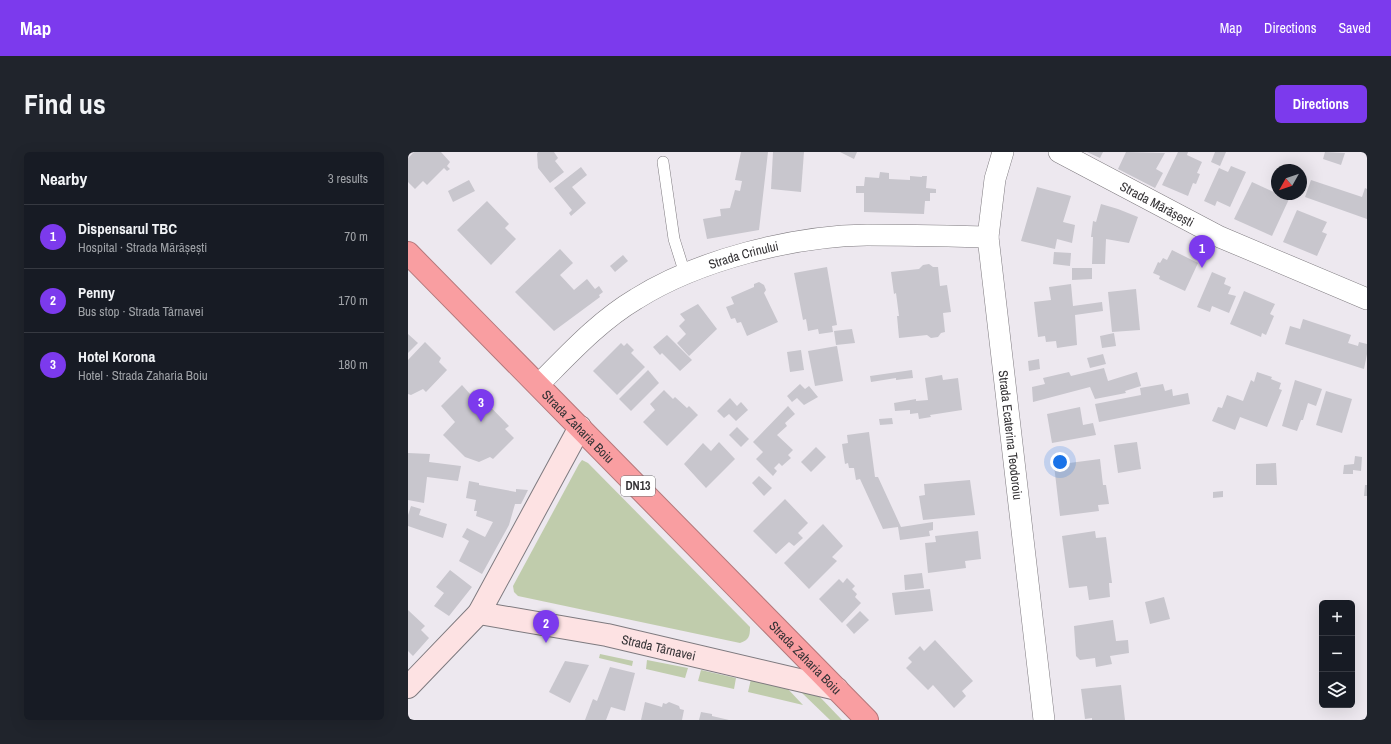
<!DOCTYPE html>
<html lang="en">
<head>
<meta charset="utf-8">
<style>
	:root { --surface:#171b24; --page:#20242c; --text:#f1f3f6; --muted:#9ea1a6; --line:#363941; --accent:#7c3aed }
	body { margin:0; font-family:"Archivo Narrow",sans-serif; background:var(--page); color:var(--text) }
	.controls { position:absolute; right:12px; bottom:12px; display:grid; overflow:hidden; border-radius:6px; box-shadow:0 4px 16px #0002 }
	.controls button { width:36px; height:36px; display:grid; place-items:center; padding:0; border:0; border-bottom:1px solid var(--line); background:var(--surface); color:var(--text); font:20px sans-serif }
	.compass { position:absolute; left:863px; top:12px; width:36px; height:36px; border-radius:50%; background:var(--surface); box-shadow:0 4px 16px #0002; rotate:230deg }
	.you { position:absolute; left:652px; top:310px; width:14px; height:14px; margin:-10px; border:3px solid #fff; border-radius:50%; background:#1a73e8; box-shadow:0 0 0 6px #1a73e833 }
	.badge { display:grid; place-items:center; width:26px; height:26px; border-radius:50%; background:var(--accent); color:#fff; font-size:13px; font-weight:700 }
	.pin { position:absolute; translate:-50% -33px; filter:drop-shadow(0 1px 2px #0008) }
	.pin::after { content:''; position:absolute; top:21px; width:14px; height:12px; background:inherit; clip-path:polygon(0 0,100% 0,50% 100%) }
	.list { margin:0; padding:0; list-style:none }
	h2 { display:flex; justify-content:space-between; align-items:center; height:52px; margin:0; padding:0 16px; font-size:17px }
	h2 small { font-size:13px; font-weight:400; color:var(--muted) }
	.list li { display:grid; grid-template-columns:26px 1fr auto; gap:12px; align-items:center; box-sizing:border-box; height:64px; padding:0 16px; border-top:1px solid var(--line) }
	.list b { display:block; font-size:15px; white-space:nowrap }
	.list p { margin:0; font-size:13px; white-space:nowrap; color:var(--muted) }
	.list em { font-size:13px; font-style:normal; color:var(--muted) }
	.icon { flex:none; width:22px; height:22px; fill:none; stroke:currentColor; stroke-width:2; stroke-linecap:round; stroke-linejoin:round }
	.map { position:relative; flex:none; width:959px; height:568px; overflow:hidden; border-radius:6px }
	header { display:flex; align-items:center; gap:24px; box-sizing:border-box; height:56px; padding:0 20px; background:var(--accent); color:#fff }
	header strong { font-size:19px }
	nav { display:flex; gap:22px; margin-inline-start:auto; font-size:14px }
	.intro { display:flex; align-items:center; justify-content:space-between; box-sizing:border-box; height:96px; padding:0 24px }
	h1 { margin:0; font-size:28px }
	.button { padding:10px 18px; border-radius:6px; background:var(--accent); color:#fff; font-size:14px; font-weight:700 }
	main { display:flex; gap:24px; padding:0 24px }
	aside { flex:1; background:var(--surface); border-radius:6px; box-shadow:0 4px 16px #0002 }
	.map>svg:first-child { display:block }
</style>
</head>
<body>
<header>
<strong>Map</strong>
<nav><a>Map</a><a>Directions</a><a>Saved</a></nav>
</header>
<div class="intro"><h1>Find us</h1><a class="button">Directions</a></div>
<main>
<aside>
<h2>Nearby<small>3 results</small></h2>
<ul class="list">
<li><span class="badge">1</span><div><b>Dispensarul TBC</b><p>Hospital · Strada Mărășești</p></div><em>70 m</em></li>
<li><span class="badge">2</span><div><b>Penny</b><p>Bus stop · Strada Târnavei</p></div><em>170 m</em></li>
<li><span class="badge">3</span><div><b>Hotel Korona</b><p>Hotel · Strada Zaharia Boiu</p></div><em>180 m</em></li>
</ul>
</aside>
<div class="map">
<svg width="959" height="568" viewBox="0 0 959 568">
	<rect width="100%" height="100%" fill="#ede8ef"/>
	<!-- green -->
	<g fill="#c0ccac">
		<path d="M 174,308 L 180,311 L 342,475 C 342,484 341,488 332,491 L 110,444 L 106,440 L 105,434 L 171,312 Z"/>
		<path d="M 192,502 L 225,509 L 224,514 L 191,506 Z"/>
		<path d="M 239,508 L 280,516 L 277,526 L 238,517 Z"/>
		<path d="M 293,518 L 328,526 L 326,537 L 290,529 Z"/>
		<path d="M 343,527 L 378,535 L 395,553 L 340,540 Z"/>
		<path d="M 393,540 L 410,543 L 434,568 L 422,568 Z"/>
	</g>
	<!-- building -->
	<g fill="#c8c6cd">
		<path d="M 6,0 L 33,0 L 42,10 L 39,14 L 42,17 L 39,19 L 36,16 L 19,33 L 15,29 L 7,37 L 0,30 L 0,6 Z"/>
		<path d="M 130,0 L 146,0 L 150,6 L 147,9 L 156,20 L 142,31 L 130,16 L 129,2 Z"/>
		<path d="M 333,0 L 360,0 L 351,78 L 299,87 L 295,67 L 313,64 L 312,57 L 322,56 L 327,38 L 332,39 L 334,29 L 327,28 Z"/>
		<path d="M 365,0 L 396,0 L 393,40 L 363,37 Z"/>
		<path d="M 432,0 L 449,0 L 446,7 Z"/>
		<path d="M 679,0 L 695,0 L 692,6 Z"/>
		<path d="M 718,0 L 757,1 L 748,17 L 755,21 L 747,36 L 710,17 Z"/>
		<path d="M 770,0 L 780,0 L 779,3 L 794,10 L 789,21 L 792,22 L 788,32 L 785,31 L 780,44 L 754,33 Z"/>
		<path d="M 807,0 L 818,0 L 812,14 L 803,10 Z"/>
		<path d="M 917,0 L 937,1 L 933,13 L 915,7 Z"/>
		<path d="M 823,14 L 838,20 L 822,55 L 809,49 L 807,54 L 796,49 L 811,16 L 820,20 Z"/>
		<path d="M 173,15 L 179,23 L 164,35 L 178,51 L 163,64 L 161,61 L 164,58 L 146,36 Z"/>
		<path d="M 472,20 L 481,21 L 481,27 L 502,28 L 502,24 L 514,25 L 514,24 L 519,24 L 518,36 L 528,37 L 528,41 L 522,41 L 522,49 L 517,49 L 516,62 L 456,60 L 456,41 L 448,41 L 448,34 L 456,34 L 457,25 L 471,26 Z"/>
		<path d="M 61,28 L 67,39 L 45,50 L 40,39 Z"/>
		<path d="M 903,28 L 954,45 L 957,36 L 959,37 L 959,67 L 897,45 Z"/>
		<path d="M 844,30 L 881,47 L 864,84 L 826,67 Z"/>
		<path d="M 629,35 L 663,44 L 655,70 L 667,73 L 664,91 L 649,87 L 647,97 L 613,89 Z"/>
		<path d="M 79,49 L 101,72 L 97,76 L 108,87 L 83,113 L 49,78 Z"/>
		<path d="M 693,52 L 710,57 L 730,65 L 721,91 L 698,87 L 697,112 L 684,112 L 685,85 L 683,85 L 685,69 L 688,70 Z"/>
		<path d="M 889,58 L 919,70 L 914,80 L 919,82 L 909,104 L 875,90 Z"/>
		<path d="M 152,97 L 165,111 L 152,123 L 166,138 L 179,127 L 187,137 L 191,134 L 195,140 L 191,143 L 192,145 L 146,179 L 107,140 Z"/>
		<path d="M 764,98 L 790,111 L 777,139 L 751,127 L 752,124 L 745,121 L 750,110 L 752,111 L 755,106 L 759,108 Z"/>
		<path d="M 646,100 L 663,101 L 662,114 L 645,112 Z"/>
		<path d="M 215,103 L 220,109 L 207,120 L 202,114 Z"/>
		<path d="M 521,112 L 525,115 L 530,115 L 532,134 L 539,133 L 543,160 L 535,161 L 537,180 L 533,181 L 530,185 L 523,186 L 519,183 L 491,186 L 489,164 L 491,164 L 488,141 L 486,142 L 483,120 L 511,117 L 515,113 Z"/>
		<path d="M 419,115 L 429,173 L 424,174 L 425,180 L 411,182 L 410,177 L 400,179 L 398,167 L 395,168 L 386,121 Z"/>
		<path d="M 664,116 L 684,116 L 684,127 L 664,128 Z"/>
		<path d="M 804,120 L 818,126 L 816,132 L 823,135 L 820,142 L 828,144 L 821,161 L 804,154 L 802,160 L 789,155 Z"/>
		<path d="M 351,130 L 356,133 L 358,138 L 356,141 L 370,170 L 339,184 L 333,170 L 329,171 L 327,166 L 323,167 L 318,155 L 326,152 L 323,145 L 346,135 L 346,132 Z"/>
		<path d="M 663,132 L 665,154 L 694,150 L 695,159 L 667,163 L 669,193 L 649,196 L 648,189 L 638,190 L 637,184 L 630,185 L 626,150 L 643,148 L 641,135 Z"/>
		<path d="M 728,137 L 732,178 L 704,180 L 700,140 Z"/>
		<path d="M 836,139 L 867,152 L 862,162 L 866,164 L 858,183 L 854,181 L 853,185 L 822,172 Z"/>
		<path d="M 290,152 L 309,177 L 281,204 L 269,191 L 278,182 L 271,174 L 277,168 L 272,162 Z"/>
		<path d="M 895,167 L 943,183 L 940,191 L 950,194 L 951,190 L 959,192 L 959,202 L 956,217 L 877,192 L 882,174 L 892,177 Z"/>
		<path d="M 444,177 L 447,191 L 428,193 L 426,179 Z"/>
		<path d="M 706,181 L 708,194 L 694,196 L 692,184 Z"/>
		<path d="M 0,182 L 10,191 L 0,201 Z"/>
		<path d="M 259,183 L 284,208 L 272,219 L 254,201 L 252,203 L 245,195 Z"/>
		<path d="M 17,190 L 33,206 L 31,210 L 39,218 L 18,240 L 15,237 L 3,243 L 0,242 L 0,208 Z"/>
		<path d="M 213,191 L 216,194 L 219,191 L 226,198 L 223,201 L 237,215 L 209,243 L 185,219 Z"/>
		<path d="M 429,194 L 435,229 L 407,234 L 400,199 Z"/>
		<path d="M 393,198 L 396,218 L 382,220 L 379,200 Z"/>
		<path d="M 695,202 L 698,212 L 682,216 L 679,206 Z"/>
		<path d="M 631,207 L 632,217 L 621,219 L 620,209 Z"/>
		<path d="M 696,216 L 700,229 L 729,220 L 733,234 L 717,239 L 718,241 L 687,247 L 682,235 L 625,250 L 624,235 L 637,232 L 635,226 L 661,220 L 663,224 Z"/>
		<path d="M 240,218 L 251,231 L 223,259 L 211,247 Z"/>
		<path d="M 504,218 L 505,226 L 488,228 L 488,226 L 463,230 L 462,224 Z"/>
		<path d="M 849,220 L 864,225 L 863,227 L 873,231 L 871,237 L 874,238 L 859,275 L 832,265 L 827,278 L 804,269 L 810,255 L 814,256 L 819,243 L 835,249 L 843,228 L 846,230 Z"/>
		<path d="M 534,223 L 535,228 L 550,226 L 554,258 L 522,263 L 523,265 L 511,267 L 510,261 L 502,262 L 502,258 L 487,259 L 486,251 L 508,247 L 508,249 L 520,248 L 517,226 Z"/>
		<path d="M 887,228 L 914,237 L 908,254 L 900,251 L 895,268 L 893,268 L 889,279 L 874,274 Z"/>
		<path d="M 392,232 L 397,237 L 401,234 L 410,245 L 396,253 L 389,246 L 384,250 L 379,244 Z"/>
		<path d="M 755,232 L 757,239 L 764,237 L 765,244 L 780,241 L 782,252 L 691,270 L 687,252 L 733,243 L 732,236 Z"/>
		<path d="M 54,233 L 62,242 L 66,238 L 101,274 L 97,277 L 106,286 L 85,307 L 82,305 L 71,310 L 57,305 L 35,283 L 47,270 L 33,254 Z"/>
		<path d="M 256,238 L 265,247 L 267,245 L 279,256 L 281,254 L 290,263 L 259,294 L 235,270 L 247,258 L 242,252 Z"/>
		<path d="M 918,239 L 944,247 L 934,281 L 908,273 Z"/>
		<path d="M 322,246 L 329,254 L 333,250 L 340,258 L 328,269 L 321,262 L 316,266 L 309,259 Z"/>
		<path d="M 380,254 L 387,262 L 377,271 L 379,274 L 369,283 L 385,298 L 380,303 L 383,306 L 374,314 L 371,311 L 366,316 L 369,319 L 365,324 L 348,307 L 355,300 L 345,290 Z"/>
		<path d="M 672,255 L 675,273 L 685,271 L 688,283 L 644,291 L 639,262 Z"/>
		<path d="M 484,266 L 485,272 L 472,273 L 471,267 Z"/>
		<path d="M 329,275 L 341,287 L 333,295 L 321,283 Z"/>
		<path d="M 461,280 L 467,325 L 470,325 L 493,375 L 525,370 L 525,378 L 521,379 L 522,384 L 492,388 L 490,375 L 475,377 L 452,327 L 448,328 L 446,316 L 441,316 L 440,311 L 437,312 L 434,292 L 440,291 L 439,283 Z"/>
		<path d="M 311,290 L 327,307 L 298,336 L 276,312 L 295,291 L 303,299 Z"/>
		<path d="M 729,290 L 733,317 L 710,321 L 706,293 Z"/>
		<path d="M 408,295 L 418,305 L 403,320 L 393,310 Z"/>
		<path d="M 0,301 L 22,302 L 21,310 L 53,314 L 50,329 L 19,325 L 16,351 L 0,348 Z"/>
		<path d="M 947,304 L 954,305 L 953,319 L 945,318 L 945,322 L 935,322 L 936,313 L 946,312 Z"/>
		<path d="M 692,307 L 695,333 L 698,333 L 701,352 L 690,353 L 691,359 L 652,364 L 646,313 Z"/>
		<path d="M 868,311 L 869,333 L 848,333 L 848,312 Z"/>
		<path d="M 351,324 L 364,336 L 356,344 L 344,331 Z"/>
		<path d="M 562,328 L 567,363 L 515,368 L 511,344 L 517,343 L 516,332 Z"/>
		<path d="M 61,329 L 71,331 L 71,333 L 108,340 L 108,337 L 120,338 L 113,352 L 107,352 L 101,373 L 74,422 L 51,409 L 61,389 L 54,385 L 59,376 L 77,385 L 85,370 L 68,364 L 69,359 L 66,359 L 68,348 L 58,346 Z"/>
		<path d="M 957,333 L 959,333 L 959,344 L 956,344 Z"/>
		<path d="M 815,339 L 815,345 L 805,346 L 805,340 Z"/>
		<path d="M 377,347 L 400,371 L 390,381 L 395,386 L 386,394 L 381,390 L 368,402 L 345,379 Z"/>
		<path d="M 3,354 L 13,357 L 11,363 L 39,372 L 35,386 L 0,374 L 0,363 Z"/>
		<path d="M 415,372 L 435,394 L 424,405 L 429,409 L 401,437 L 376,411 Z"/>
		<path d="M 570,379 L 573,407 L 557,409 L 558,416 L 520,421 L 517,391 L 528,390 L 527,384 Z"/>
		<path d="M 687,379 L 688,386 L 698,385 L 704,431 L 701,431 L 702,445 L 681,448 L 679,434 L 661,436 L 654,384 Z"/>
		<path d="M 42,418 L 64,435 L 41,464 L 26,454 L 36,441 L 28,435 Z"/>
		<path d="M 514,421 L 516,436 L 497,438 L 496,423 Z"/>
		<path d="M 439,426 L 447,434 L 444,437 L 449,442 L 447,445 L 453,451 L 434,471 L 411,447 L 431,427 L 435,431 Z"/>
		<path d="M 522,437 L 525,459 L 487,463 L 484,441 Z"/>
		<path d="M 756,445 L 762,467 L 742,472 L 737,450 Z"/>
		<path d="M 0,458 L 17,474 L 13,478 L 21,486 L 5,504 L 0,499 Z"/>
		<path d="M 452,459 L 461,468 L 446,482 L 438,473 Z"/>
		<path d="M 705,468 L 708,489 L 720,488 L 721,501 L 702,504 L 704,512 L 688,515 L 687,506 L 672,508 L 668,504 L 666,474 Z"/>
		<path d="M 527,488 L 565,529 L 554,539 L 558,544 L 546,556 L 525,533 L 520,538 L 498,516 L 504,510 L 500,506 L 512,494 L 516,499 Z"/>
		<path d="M 157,509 L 181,513 L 162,551 L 141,540 Z"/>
		<path d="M 202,515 L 227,521 L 217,559 L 203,555 L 198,568 L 177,568 L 185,547 L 189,549 Z"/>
		<path d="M 713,533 L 717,568 L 684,568 L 684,566 L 677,567 L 673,537 Z"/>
		<path d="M 237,550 L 254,555 L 255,551 L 258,552 L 261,550 L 271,554 L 272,557 L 276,558 L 274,568 L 233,568 Z"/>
		<path d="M 293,560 L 304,562 L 304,564 L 321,568 L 291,568 Z"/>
	</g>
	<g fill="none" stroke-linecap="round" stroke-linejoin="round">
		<!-- lane casing -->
		<g stroke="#7e7a7f" stroke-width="12">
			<path id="lane" d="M 255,10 L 266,87 L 277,122"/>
		</g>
		<!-- street casing -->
		<g stroke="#7e7a7f" stroke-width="22">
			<g id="street">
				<path id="s1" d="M 595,0 L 587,27 L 580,85 L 636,568"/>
				<path id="s2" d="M 651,0 L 812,85 L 959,147"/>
				<path id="s3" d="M 131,232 C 161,202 191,169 228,147 C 290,108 385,84 459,83 C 499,83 539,84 580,85"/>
			</g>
		</g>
		<!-- secondary casing -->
		<g stroke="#7e7a7f" stroke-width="24">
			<g id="secondary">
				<path id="s4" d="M 71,461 L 199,483 L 429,537"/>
				<path d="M 0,535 L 71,461 L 172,275"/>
			</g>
		</g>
		<!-- highway casing -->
		<g stroke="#b4787b" stroke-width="24">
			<g id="highway">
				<path id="s5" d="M 0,101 L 459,568"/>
			</g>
		</g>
		<!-- lane -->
		<use href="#lane" stroke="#fff" stroke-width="11"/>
		<!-- street -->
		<use href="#street" stroke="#fff" stroke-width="21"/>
		<!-- secondary -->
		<use href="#secondary" stroke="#fde2e3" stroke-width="22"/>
		<!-- highway -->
		<use href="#highway" stroke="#f99ea1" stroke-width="22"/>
	</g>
	<g text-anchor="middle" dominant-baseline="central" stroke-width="3" stroke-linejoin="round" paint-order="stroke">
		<!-- shield labels -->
		<rect fill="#fff" stroke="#717072" stroke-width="1" x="213" y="324" width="34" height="20" rx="3"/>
		<g font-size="12" font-weight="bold" fill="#343235">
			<text x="230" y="334">DN13</text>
		</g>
		<!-- street labels -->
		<g font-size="13" fill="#343235" stroke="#fff">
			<text stroke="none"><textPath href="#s2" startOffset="111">Strada Mărășești</textPath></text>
			<text stroke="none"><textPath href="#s3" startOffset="246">Strada Crinului</textPath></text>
			<text stroke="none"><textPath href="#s5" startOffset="243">Strada Zaharia Boiu</textPath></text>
			<text stroke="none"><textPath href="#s1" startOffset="286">Strada Ecaterina Teodoroiu</textPath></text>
			<text stroke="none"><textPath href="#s4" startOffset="183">Strada Târnavei</textPath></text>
			<text stroke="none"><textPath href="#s5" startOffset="567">Strada Zaharia Boiu</textPath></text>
		</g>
	</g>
</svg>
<div class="controls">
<button>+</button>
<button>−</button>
<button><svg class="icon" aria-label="layers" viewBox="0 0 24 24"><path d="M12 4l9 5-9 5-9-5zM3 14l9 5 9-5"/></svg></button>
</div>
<svg class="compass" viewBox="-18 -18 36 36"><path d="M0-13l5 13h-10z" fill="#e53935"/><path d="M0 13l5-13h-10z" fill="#9ea1a6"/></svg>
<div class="you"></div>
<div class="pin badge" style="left:794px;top:116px">1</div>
<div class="pin badge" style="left:138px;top:491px">2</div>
<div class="pin badge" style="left:73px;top:270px">3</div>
</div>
</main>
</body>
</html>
